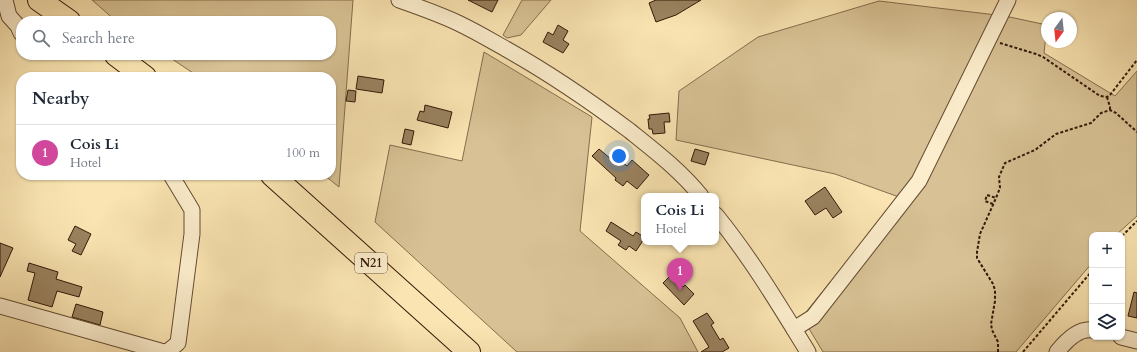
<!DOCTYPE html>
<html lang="en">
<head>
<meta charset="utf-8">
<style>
	:root { --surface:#fff; --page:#f2f2f3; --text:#1f2937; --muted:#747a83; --line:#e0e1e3; --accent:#b45309 }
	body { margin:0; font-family:Cardo,serif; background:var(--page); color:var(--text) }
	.controls { position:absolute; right:12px; bottom:12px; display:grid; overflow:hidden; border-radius:8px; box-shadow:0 1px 3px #0004 }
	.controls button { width:36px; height:36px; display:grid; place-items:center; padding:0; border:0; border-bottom:1px solid var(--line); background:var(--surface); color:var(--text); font:20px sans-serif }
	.compass { position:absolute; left:1041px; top:12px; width:36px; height:36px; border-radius:50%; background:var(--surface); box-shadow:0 1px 3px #0004; rotate:195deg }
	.you { position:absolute; left:619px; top:156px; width:14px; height:14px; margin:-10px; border:3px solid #fff; border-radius:50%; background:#1a73e8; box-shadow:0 0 0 6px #1a73e833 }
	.badge { display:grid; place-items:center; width:26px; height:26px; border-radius:50%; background:var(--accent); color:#fff; font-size:13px; font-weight:700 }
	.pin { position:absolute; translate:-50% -33px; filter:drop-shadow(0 1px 2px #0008) }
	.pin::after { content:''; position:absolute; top:21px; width:14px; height:12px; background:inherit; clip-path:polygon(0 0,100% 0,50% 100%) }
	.popup { position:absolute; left:641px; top:193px; width:78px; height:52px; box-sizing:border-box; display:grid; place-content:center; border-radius:8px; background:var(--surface); filter:drop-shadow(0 1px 3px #0005); font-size:13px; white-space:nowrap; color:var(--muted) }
	.popup b { font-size:15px; color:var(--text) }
	.popup::after { content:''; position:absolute; left:50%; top:100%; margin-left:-8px; border:8px solid transparent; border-top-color:var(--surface) }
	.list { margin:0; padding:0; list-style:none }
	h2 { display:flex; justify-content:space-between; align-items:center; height:52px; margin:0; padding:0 16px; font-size:17px }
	h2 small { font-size:13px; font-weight:400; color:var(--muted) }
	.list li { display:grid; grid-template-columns:26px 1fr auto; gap:12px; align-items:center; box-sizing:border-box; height:56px; padding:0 16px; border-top:1px solid var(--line) }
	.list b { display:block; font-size:15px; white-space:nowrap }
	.list p { margin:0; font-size:13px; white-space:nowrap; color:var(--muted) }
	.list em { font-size:13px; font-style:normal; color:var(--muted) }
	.icon { flex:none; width:22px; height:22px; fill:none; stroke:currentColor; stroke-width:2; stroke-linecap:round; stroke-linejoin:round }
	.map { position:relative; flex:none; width:1137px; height:352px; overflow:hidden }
	.search { position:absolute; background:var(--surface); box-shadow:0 1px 3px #0004; left:16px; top:16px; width:320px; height:44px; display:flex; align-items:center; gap:10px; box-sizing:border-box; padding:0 14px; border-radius:16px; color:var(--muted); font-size:15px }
	.panel { position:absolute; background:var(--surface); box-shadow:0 1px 3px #0004; left:16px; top:72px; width:320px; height:108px; border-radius:16px }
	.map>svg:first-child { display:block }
</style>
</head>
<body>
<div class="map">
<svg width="1137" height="352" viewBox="0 0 1137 352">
	<rect width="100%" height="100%" fill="#fae5b2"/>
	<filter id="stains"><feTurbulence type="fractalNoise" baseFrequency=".005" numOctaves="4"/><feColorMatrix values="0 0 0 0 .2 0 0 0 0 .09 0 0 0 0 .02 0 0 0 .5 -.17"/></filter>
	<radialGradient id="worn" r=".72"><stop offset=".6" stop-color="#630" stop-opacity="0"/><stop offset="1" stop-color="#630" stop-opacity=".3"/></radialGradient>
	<!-- green -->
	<g fill="#d8c295" stroke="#856d4e">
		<path d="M 92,0 L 353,0 L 339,187 L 324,175 L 331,175 L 331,77 L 199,77 L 166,55 L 331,55 L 331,21 L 116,21 Z"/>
		<path d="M 522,0 L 551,0 L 521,35 L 507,38 L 503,35 Z"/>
		<path d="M 879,1 L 1005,16 L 1047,25 L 1044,53 L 1115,96 L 1137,71 L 1137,216 L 1116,235 L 1092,235 L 1092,263 L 1016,352 L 823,352 L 802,317 L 899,197 L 835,174 L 676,140 L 679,91 L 758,37 Z"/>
		<path d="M 484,52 L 592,117 L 580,231 L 680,318 L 698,352 L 517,352 L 375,222 L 390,145 L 462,161 Z"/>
	</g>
	<!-- building -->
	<g fill="#9a8360" stroke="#321807">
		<path d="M 468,0 L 498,0 L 492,12 Z"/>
		<path d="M 656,0 L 701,0 L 676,15 L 656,22 L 649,3 Z"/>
		<path d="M 558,25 L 568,31 L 563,40 L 569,44 L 563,53 L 543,42 L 548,32 L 553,35 Z"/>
		<path d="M 358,76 L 384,80 L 382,93 L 356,89 Z"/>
		<path d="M 348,90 L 356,91 L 355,102 L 346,101 Z"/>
		<path d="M 425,105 L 452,112 L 448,128 L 417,120 L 420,111 L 424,112 Z"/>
		<path d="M 669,113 L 670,122 L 664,122 L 665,133 L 653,134 L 652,129 L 649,129 L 648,119 L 650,119 L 649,115 Z"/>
		<path d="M 405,129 L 414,131 L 411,145 L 402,143 Z"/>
		<path d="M 599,149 L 611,159 L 614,155 L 627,166 L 632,160 L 649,175 L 637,189 L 627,181 L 623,186 L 615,180 L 616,178 L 592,156 Z"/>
		<path d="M 695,149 L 709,153 L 705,165 L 691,161 Z"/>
		<path d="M 825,187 L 842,212 L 833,218 L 826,208 L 815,215 L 805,201 Z"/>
		<path d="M 611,222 L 633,236 L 636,232 L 644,237 L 644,239 L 636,251 L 629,246 L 626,250 L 618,245 L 621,241 L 606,231 Z"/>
		<path d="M 75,226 L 91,234 L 81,255 L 72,251 L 76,244 L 68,240 Z"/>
		<path d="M 0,243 L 13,248 L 0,277 Z"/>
		<path d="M 29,263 L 58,272 L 56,279 L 82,287 L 79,297 L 57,291 L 52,307 L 28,300 L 35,273 L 27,271 Z"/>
		<path d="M 671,275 L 683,287 L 685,285 L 694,294 L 684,305 L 663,283 Z"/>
		<path d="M 1134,292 L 1137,293 L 1137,318 L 1128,316 Z"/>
		<path d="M 76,304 L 103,312 L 100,325 L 72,317 Z"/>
		<path d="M 707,313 L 714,323 L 711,325 L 720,340 L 723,338 L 729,348 L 722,352 L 701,352 L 709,347 L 693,321 Z"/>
	</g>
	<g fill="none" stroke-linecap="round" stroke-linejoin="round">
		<!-- minor casing -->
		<g stroke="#644b32" stroke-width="17">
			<g id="minor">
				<path d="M 5,0 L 9,16 L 18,26 L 21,33"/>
				<path d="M 399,0 C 419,7 439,14 458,23 C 475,31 490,40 506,49 C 549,73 590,101 630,131 C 655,151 681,171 701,196"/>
				<path d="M 716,215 C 751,258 779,305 808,352"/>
				<path d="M 0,306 L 164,352"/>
				<path d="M 794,329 L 813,317 L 919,181 L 1008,0"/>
				<path d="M 1121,337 L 1137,341"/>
				<path d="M 167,352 L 178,343 L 192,234 L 192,210 L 171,175"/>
				<path d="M 1057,352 C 1065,342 1078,328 1092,330"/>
			</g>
		</g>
		<!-- highway casing -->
		<g stroke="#321807" stroke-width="24">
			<g id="highway">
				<path d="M 39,0 L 69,21"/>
				<path d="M 116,55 L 145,77"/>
				<path d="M 272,175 L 469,352"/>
			</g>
		</g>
		<!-- path -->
		<g stroke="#321807" stroke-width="2" stroke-dasharray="3 2" stroke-linecap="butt">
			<path d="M 1000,43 L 1036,54 L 1043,57 L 1100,96 L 1107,97 L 1110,95 L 1137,60"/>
			<path d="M 1107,97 L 1110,107 L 1110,110"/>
			<path d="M 993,204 L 985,201 L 987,195 L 996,198"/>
			<path d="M 1122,236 L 1137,221"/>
			<path d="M 998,352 L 998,342 L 992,330 L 991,324 L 995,301 L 995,290 L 993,284 L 977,258 L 977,252 L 980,234 L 996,198 L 1000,188 L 999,177 L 1005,163 L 1035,150 L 1056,134 L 1091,123 L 1101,113 L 1110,110 L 1116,113 L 1137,132"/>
			<path d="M 1023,352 L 1092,271"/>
		</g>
		<!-- minor -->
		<use href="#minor" stroke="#fceecd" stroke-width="15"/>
		<!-- highway -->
		<use href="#highway" stroke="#fae5b2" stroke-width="22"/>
	</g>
	<g text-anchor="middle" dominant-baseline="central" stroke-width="3" stroke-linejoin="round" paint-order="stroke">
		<!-- shield labels -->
		<rect fill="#fceecd" stroke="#6f5842" stroke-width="1" x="355" y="253" width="32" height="20" rx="3"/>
		<g font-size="12" font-weight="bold" fill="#321807">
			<text x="371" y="263">N21</text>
		</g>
	</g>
	<rect width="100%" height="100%" filter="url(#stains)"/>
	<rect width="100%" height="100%" fill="url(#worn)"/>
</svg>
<div class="controls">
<button>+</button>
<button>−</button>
<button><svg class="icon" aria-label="layers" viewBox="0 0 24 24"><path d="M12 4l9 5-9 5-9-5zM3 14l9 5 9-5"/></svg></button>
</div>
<svg class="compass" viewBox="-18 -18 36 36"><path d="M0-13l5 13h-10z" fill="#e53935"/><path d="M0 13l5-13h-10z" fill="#747a83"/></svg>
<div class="you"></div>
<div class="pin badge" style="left:680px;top:291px;background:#d1479c">1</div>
<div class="popup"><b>Cois Li</b>Hotel</div>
<div class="search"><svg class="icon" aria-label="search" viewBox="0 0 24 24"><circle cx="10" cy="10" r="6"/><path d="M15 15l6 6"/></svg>Search here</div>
<section class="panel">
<h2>Nearby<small></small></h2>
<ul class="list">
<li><span class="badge" style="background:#d1479c">1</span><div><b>Cois Li</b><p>Hotel</p></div><em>100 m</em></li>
</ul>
</section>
</div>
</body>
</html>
